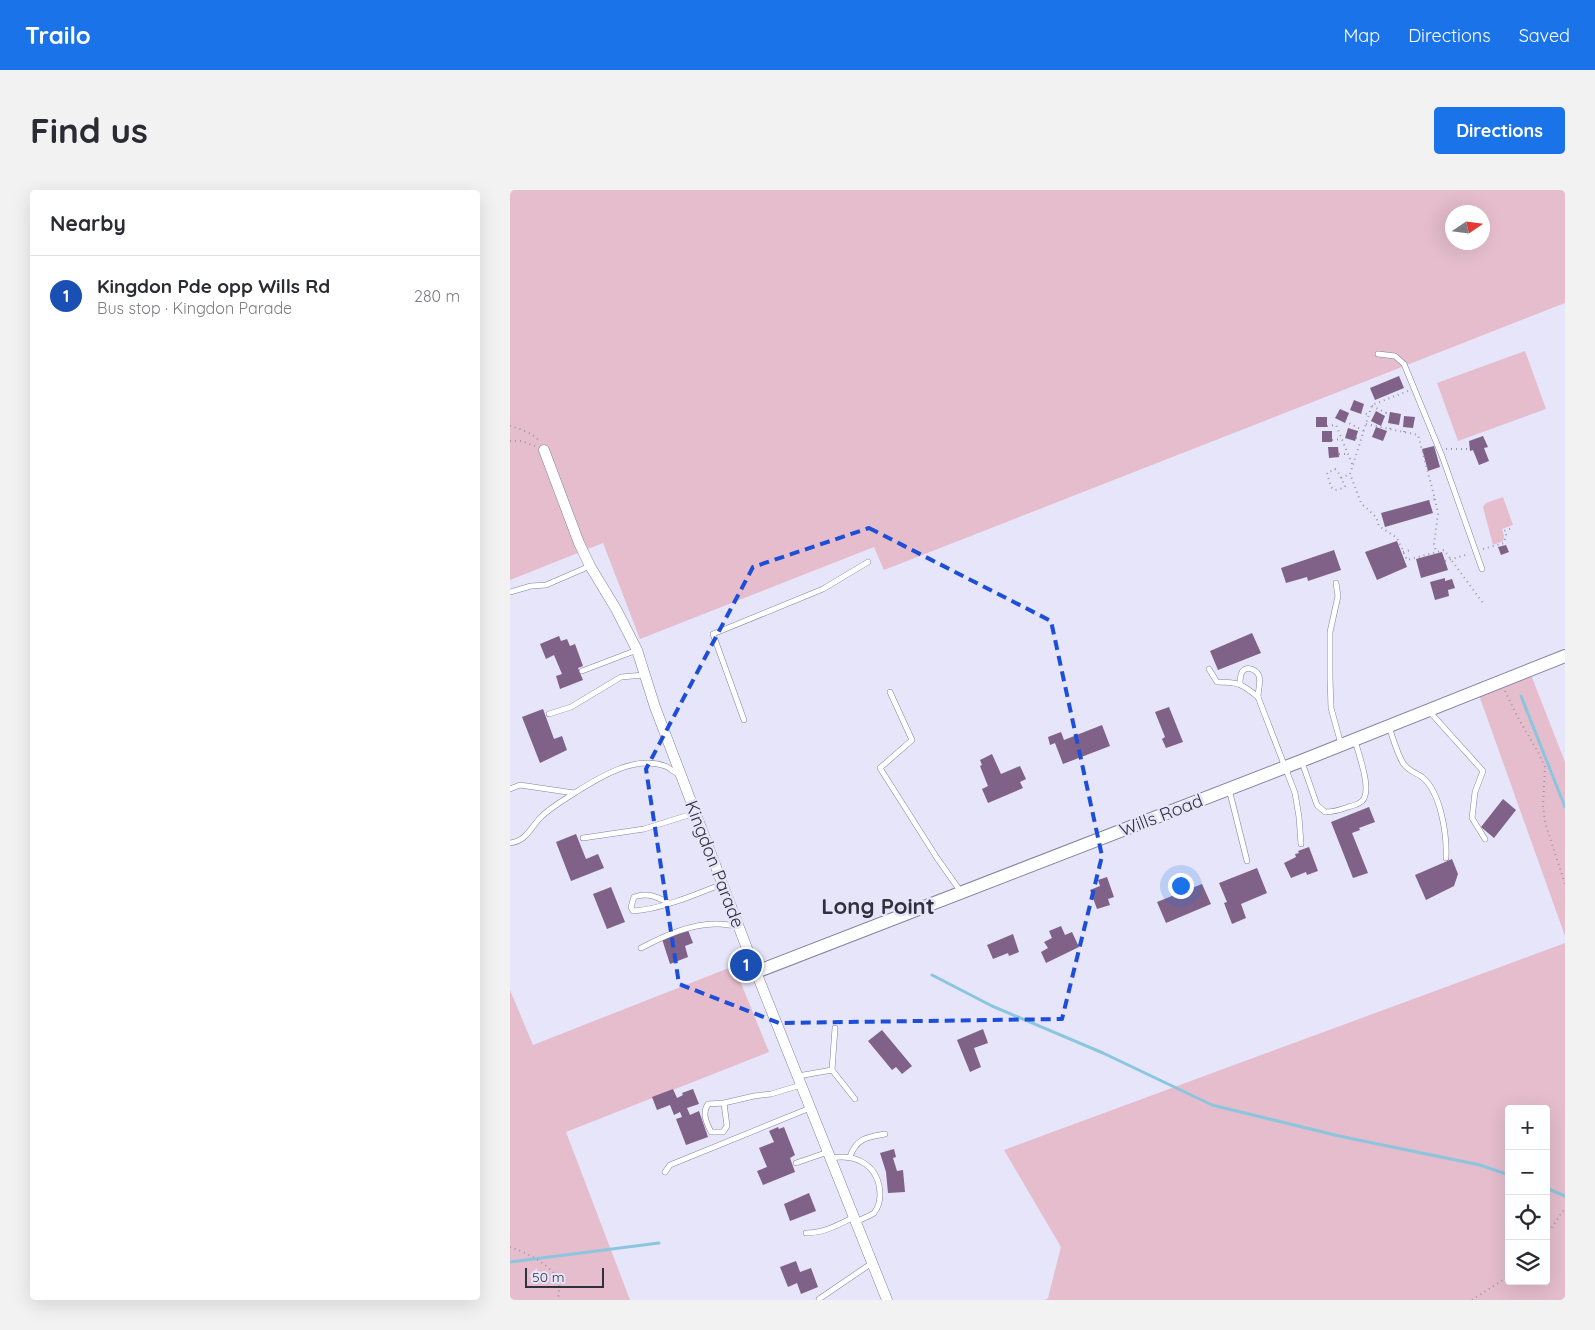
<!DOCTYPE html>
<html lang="en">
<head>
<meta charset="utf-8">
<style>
	:root { --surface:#fff; --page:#f2f2f3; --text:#2b2b33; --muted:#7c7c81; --line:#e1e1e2; --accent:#1a73e8 }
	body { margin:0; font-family:Quicksand,sans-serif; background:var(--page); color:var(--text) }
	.controls { position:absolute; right:15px; bottom:15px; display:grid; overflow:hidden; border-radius:5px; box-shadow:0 5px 20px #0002 }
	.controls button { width:45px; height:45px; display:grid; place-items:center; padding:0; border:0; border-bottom:1px solid var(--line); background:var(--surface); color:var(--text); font:25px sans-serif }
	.compass { position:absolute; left:935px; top:15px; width:45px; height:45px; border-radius:50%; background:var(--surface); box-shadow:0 5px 20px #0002; rotate:77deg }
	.scale { position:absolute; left:15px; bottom:12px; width:79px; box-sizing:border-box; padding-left:5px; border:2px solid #31303d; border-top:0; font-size:14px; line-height:18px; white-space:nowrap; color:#31303d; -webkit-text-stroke:4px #e6e5f9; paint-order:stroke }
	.you { position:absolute; left:670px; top:695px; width:18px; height:18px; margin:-12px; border:4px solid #fff; border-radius:50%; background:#1a73e8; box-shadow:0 0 0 8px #1a73e833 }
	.badge { display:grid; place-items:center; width:32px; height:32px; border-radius:50%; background:var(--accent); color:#fff; font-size:16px; font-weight:700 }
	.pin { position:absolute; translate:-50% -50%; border:2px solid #fff; box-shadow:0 1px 5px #0006 }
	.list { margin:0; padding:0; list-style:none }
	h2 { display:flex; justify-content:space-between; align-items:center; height:65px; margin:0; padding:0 20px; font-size:21px }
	h2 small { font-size:16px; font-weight:400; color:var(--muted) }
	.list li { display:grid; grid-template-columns:32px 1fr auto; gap:15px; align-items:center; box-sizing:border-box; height:80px; padding:0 20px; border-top:1px solid var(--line) }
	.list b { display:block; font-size:19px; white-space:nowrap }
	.list p { margin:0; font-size:16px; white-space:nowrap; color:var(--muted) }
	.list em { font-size:16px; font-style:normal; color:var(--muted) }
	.icon { flex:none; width:28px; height:28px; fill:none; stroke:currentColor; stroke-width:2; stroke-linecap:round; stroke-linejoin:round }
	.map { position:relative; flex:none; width:1055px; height:1110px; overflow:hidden; border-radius:5px }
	header { display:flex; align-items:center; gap:30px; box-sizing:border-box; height:70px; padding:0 25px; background:var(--accent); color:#fff }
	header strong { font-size:24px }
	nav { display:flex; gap:28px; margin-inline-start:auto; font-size:18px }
	.intro { display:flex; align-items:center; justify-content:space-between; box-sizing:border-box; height:120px; padding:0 30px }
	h1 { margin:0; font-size:35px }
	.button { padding:12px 22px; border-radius:5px; background:var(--accent); color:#fff; font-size:18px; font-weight:700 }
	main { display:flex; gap:30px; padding:0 30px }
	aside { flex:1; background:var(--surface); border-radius:5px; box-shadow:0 5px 20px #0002 }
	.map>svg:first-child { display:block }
</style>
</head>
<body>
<header>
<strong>Trailo</strong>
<nav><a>Map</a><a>Directions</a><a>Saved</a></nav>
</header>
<div class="intro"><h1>Find us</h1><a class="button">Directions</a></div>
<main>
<aside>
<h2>Nearby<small></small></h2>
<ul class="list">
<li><span class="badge" style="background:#1a4fb4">1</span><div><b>Kingdon Pde opp Wills Rd</b><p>Bus stop · Kingdon Parade</p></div><em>280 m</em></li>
</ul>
</aside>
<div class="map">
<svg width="1055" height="1110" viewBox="0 0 1055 1110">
	<rect width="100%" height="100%" fill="#e6e5f9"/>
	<!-- green -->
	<g fill="#e5bdcc" fill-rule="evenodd">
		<path d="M 0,0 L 1055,0 L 1055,113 L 374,380 L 364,357 L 130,449 L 93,353 L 0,390 ZM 942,22 L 972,22 L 972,52 L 942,52 Z"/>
		<path d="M 1015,161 L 1036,219 L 948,251 L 927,193 Z"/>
		<path d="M 993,307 L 1003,335 L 992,339 L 994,346 L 993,351 L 983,355 L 973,317 L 976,313 Z"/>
		<path d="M 1021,485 L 1055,572 L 1055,746 L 969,505 Z"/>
		<path d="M 1055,753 L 1055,1110 L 535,1110 L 538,1108 L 551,1057 L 494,960 ZM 999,919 L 1036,919 L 1036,1091 L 999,1091 Z"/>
		<path d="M 224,776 L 259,862 L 56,942 L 120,1110 L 0,1110 L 0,800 L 23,855 Z"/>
	</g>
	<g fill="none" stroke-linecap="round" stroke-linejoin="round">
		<!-- stream -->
		<g stroke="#8bc6de" stroke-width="3">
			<path d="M 1011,506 L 1055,617"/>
			<path d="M 422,785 L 482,816 L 593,863 L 702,915 L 829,946 L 970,975 L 999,985"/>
			<path d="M 1036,998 L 1055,1006"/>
			<path d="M 0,1072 L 149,1053"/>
		</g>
	</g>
	<!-- building -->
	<g fill="#806187">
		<path d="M 889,186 L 894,198 L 865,210 L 860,198 Z"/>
		<path d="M 844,210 L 854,214 L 851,224 L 840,220 Z"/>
		<path d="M 830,219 L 839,223 L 835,233 L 825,228 Z"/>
		<path d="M 866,221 L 875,226 L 871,236 L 861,231 Z"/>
		<path d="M 880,222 L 891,224 L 889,235 L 878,233 Z"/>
		<path d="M 894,226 L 905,227 L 903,238 L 893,237 Z"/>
		<rect x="806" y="227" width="11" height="10"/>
		<path d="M 866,237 L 877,241 L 873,251 L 862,247 Z"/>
		<path d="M 838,238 L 848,241 L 845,251 L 835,248 Z"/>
		<rect x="812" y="241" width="10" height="11"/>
		<path d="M 973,246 L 978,257 L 974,258 L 979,271 L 969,275 L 963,260 L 960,261 L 959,251 Z"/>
		<path d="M 924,256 L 930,277 L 918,281 L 912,259 Z"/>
		<path d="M 818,257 L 828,257 L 829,267 L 819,268 Z"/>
		<path d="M 919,310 L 923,323 L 875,337 L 871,323 Z"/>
		<path d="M 887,351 L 897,377 L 867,390 L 855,362 Z"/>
		<path d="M 996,355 L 999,362 L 991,365 L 988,357 Z"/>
		<path d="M 824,360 L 831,380 L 798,391 L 797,387 L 776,393 L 771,378 Z"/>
		<path d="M 932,362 L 938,380 L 911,388 L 906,369 Z"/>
		<path d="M 935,388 L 935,391 L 942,389 L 945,398 L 938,400 L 939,406 L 925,410 L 920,392 Z"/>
		<path d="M 742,443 L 751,463 L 708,480 L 700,461 Z"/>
		<path d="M 49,446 L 51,451 L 57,449 L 60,456 L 65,454 L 73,476 L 68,478 L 73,490 L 50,499 L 46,486 L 52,484 L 44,465 L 36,469 L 30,454 Z"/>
		<path d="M 659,517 L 673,552 L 656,558 L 652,549 L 655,547 L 645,522 Z"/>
		<path d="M 33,519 L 44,549 L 52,546 L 57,560 L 30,573 L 12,527 Z"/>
		<path d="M 592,535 L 600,556 L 553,574 L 545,553 L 540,555 L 538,547 L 551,542 L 554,550 Z"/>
		<path d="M 482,564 L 491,584 L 510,576 L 516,589 L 510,592 L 513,598 L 478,613 L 472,599 L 478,596 L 470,576 L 472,575 L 470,570 Z"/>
		<path d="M 993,609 L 1006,620 L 984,648 L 971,637 Z"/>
		<path d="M 859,617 L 865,632 L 849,638 L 850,640 L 842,643 L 858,683 L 843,688 L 821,632 Z"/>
		<path d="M 66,644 L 76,669 L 88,664 L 94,678 L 61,691 L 46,652 Z"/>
		<path d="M 799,657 L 808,681 L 797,685 L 796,682 L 781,688 L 774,673 L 786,667 L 785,664 L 789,663 L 788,661 Z"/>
		<path d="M 942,669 L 948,684 L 944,696 L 916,710 L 905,685 Z"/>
		<path d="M 747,678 L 757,703 L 731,714 L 736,728 L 722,734 L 714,713 L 717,712 L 709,693 Z"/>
		<path d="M 597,687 L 604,707 L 598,709 L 600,715 L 587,719 L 580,700 L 590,696 L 588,690 Z"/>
		<path d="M 692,694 L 701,714 L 656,733 L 647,712 Z"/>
		<path d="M 101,697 L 115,732 L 97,739 L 83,704 Z"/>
		<path d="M 551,736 L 555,745 L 562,742 L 569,757 L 536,773 L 531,762 L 538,758 L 534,752 L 542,748 L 539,741 Z"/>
		<path d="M 178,740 L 183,753 L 175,756 L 178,767 L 160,774 L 152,749 Z"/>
		<path d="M 503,744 L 509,762 L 499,766 L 498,763 L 483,769 L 477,755 Z"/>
		<path d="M 473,839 L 478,853 L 464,858 L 471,877 L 460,882 L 447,850 Z"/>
		<path d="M 372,840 L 402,876 L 392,884 L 386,877 L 382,880 L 358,851 Z"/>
		<path d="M 163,899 L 167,908 L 173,905 L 172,903 L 183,899 L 189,914 L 177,918 L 180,925 L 189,921 L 198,947 L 176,955 L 166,929 L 172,927 L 170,922 L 164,925 L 160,915 L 147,920 L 142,907 Z"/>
		<path d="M 268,937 L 269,939 L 274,937 L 285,965 L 280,968 L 285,982 L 253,995 L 247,981 L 257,977 L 249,958 L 264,952 L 259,941 Z"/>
		<path d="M 384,959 L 386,967 L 383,968 L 387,981 L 393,980 L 395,1002 L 378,1003 L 376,982 L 370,963 Z"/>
		<path d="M 299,1003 L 306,1021 L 280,1031 L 274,1014 Z"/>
		<path d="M 286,1071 L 290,1082 L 301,1078 L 308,1097 L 291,1104 L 287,1093 L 278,1097 L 270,1077 Z"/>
	</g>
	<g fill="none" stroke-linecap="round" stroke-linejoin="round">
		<!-- service casing -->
		<g stroke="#8582a1" stroke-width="6">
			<g id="service">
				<path d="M 868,164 L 885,166 L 894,174 L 932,266 L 972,379"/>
				<path d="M 826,393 L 828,406 L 820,442 L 820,488 L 821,518 L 831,554"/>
				<path d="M 0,402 L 21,396 L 36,395 L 80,376"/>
				<path d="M 699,479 L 707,492 C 729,492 732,494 748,507 L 785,603 L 789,627 L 791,654"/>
				<path d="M 72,481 L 127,460"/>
				<path d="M 730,494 C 730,490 730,486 732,482 C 737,475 747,480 749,486 C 751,492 748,501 748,507"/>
				<path d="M 380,502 L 402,550 L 370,578 L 427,668 L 451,702"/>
				<path d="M 919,521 L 973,581 L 965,602 L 962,628 L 975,649"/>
				<path d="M 39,524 L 61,517 L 111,487 L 134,485"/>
				<path d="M 234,530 L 203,444 L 313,399 L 358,372"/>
				<path d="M 879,537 C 883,548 887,563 893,573 C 898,581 905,582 912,587 C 931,602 937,645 936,668"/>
				<path d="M 792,572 L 807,615 L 815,622 C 824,622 830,620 838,617 C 842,616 849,614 852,611 C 863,601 848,563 845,550"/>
				<path d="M 0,599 L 10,595 L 64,603"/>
				<path d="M 719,599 L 737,671"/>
				<path d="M 73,648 L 134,639 L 185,623"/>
				<path d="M 0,653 C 17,651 20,638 31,627 C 41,617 54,610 66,602 C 90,587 125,565 155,576 C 160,578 164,582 168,584"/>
				<path d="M 159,713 C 147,707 138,702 124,707 L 121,717 L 123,721 C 149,720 187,704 212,694"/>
				<path d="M 131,758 C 154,746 182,733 208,734 C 215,734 222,736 228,736"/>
				<path d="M 322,880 L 325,838"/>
				<path d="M 288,886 L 322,880 L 345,909"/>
				<path d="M 214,913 L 217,936 L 213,942 L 201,942 C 196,932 192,923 198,914 L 214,913 L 244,906 L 261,904 L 291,895"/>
				<path d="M 340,967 C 346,948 358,947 375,944"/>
				<path d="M 321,968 C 347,963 369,976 370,1004 C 370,1010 368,1018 364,1023 C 360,1026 351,1029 346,1032"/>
				<path d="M 286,973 L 318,962"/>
				<path d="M 155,982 L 160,975 L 300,918"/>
				<path d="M 296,1043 C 314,1043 328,1035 344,1027"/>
				<path d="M 309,1109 L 362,1073"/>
			</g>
		</g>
		<!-- minor casing -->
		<g stroke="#8582a1" stroke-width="11">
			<path id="minor" d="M 34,260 L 69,353 L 80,376 L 106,419 L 127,460 L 145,517 L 246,782 L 377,1110"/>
		</g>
		<!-- tertiary casing -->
		<g stroke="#8582a1" stroke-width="14">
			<path id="tertiary" d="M 246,782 L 791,571 L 1055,466"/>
		</g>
		<!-- path -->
		<g stroke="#9a99aa" stroke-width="2" stroke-dasharray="1 4" stroke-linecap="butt">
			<path d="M 898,201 L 862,215 L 840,284 L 851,313 L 866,327 L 869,336 L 887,348 L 897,370 L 934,360 L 973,413"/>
			<path d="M 862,216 L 876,223 L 874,226"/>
			<path d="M 851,222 L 859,225"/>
			<path d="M 835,231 L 854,241"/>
			<path d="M 856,234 L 908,245 L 925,309 L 919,311"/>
			<path d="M 0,236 C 10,239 22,242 29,251"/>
			<path d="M 817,236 L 826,235 L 843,276"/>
			<path d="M 880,239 L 881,234"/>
			<path d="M 894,242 L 895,237"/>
			<path d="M 846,248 L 851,249"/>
			<path d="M 822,250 L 832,249"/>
			<path d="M 0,251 L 12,251 L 25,256"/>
			<path d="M 936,259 L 960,259"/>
			<path d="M 829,264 L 838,264"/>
			<path d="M 831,288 L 828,282 L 825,279 L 817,283 L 821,297 L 825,300 L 834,298 L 835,296 L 831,288 L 840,284"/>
			<path d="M 925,309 L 928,324 L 924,354 L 926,361"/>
			<path d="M 973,359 L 994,353 L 996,345 L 994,341 L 1002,338"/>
			<path d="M 893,362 L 901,360"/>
			<path d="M 935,371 L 959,364"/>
			<path d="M 995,501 L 1007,526 L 1028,562 L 1035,577 L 1033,616 L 1035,632 L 1055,694"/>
			<path d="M 1036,1046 L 1055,1018"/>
			<path d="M 0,1057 C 16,1062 46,1077 49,1094 C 50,1099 48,1105 48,1110"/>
			<path d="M 962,1110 L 999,1086"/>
		</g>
		<!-- service -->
		<use href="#service" stroke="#fff" stroke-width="5"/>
		<!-- minor -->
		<use href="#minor" stroke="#fff" stroke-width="10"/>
		<!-- tertiary -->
		<use href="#tertiary" stroke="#fff" stroke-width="12"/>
	</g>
	<!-- marked area -->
	<path fill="none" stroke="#1d4ed8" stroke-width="4" stroke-dasharray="10 6" stroke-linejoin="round" d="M 359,338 L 541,431 L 592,666 L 552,829 L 269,833 L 169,794 L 136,579 L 243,377 Z"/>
	<g text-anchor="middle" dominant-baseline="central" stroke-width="5" stroke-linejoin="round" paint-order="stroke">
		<!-- street labels -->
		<g font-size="18" fill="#31303d" stroke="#e6e5f9">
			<text transform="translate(651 625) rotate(-21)">Wills Road</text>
			<text transform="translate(205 674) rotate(69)">Kingdon Parade</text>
		</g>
		<!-- district labels -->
		<g font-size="22" font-weight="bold" fill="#31303d" stroke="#e6e5f9">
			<text x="368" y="716">Long Point</text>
		</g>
	</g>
</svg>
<div class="controls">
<button>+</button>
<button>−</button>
<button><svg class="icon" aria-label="locate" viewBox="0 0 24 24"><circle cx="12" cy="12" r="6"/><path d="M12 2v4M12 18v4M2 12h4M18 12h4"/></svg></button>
<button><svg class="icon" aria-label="layers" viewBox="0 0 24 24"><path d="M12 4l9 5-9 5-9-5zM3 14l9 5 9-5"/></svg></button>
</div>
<svg class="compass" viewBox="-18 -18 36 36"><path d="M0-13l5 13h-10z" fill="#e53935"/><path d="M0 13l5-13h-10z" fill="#7c7c81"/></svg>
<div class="scale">50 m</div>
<div class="you"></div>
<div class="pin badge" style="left:236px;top:775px;background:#1a4fb4">1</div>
</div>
</main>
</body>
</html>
